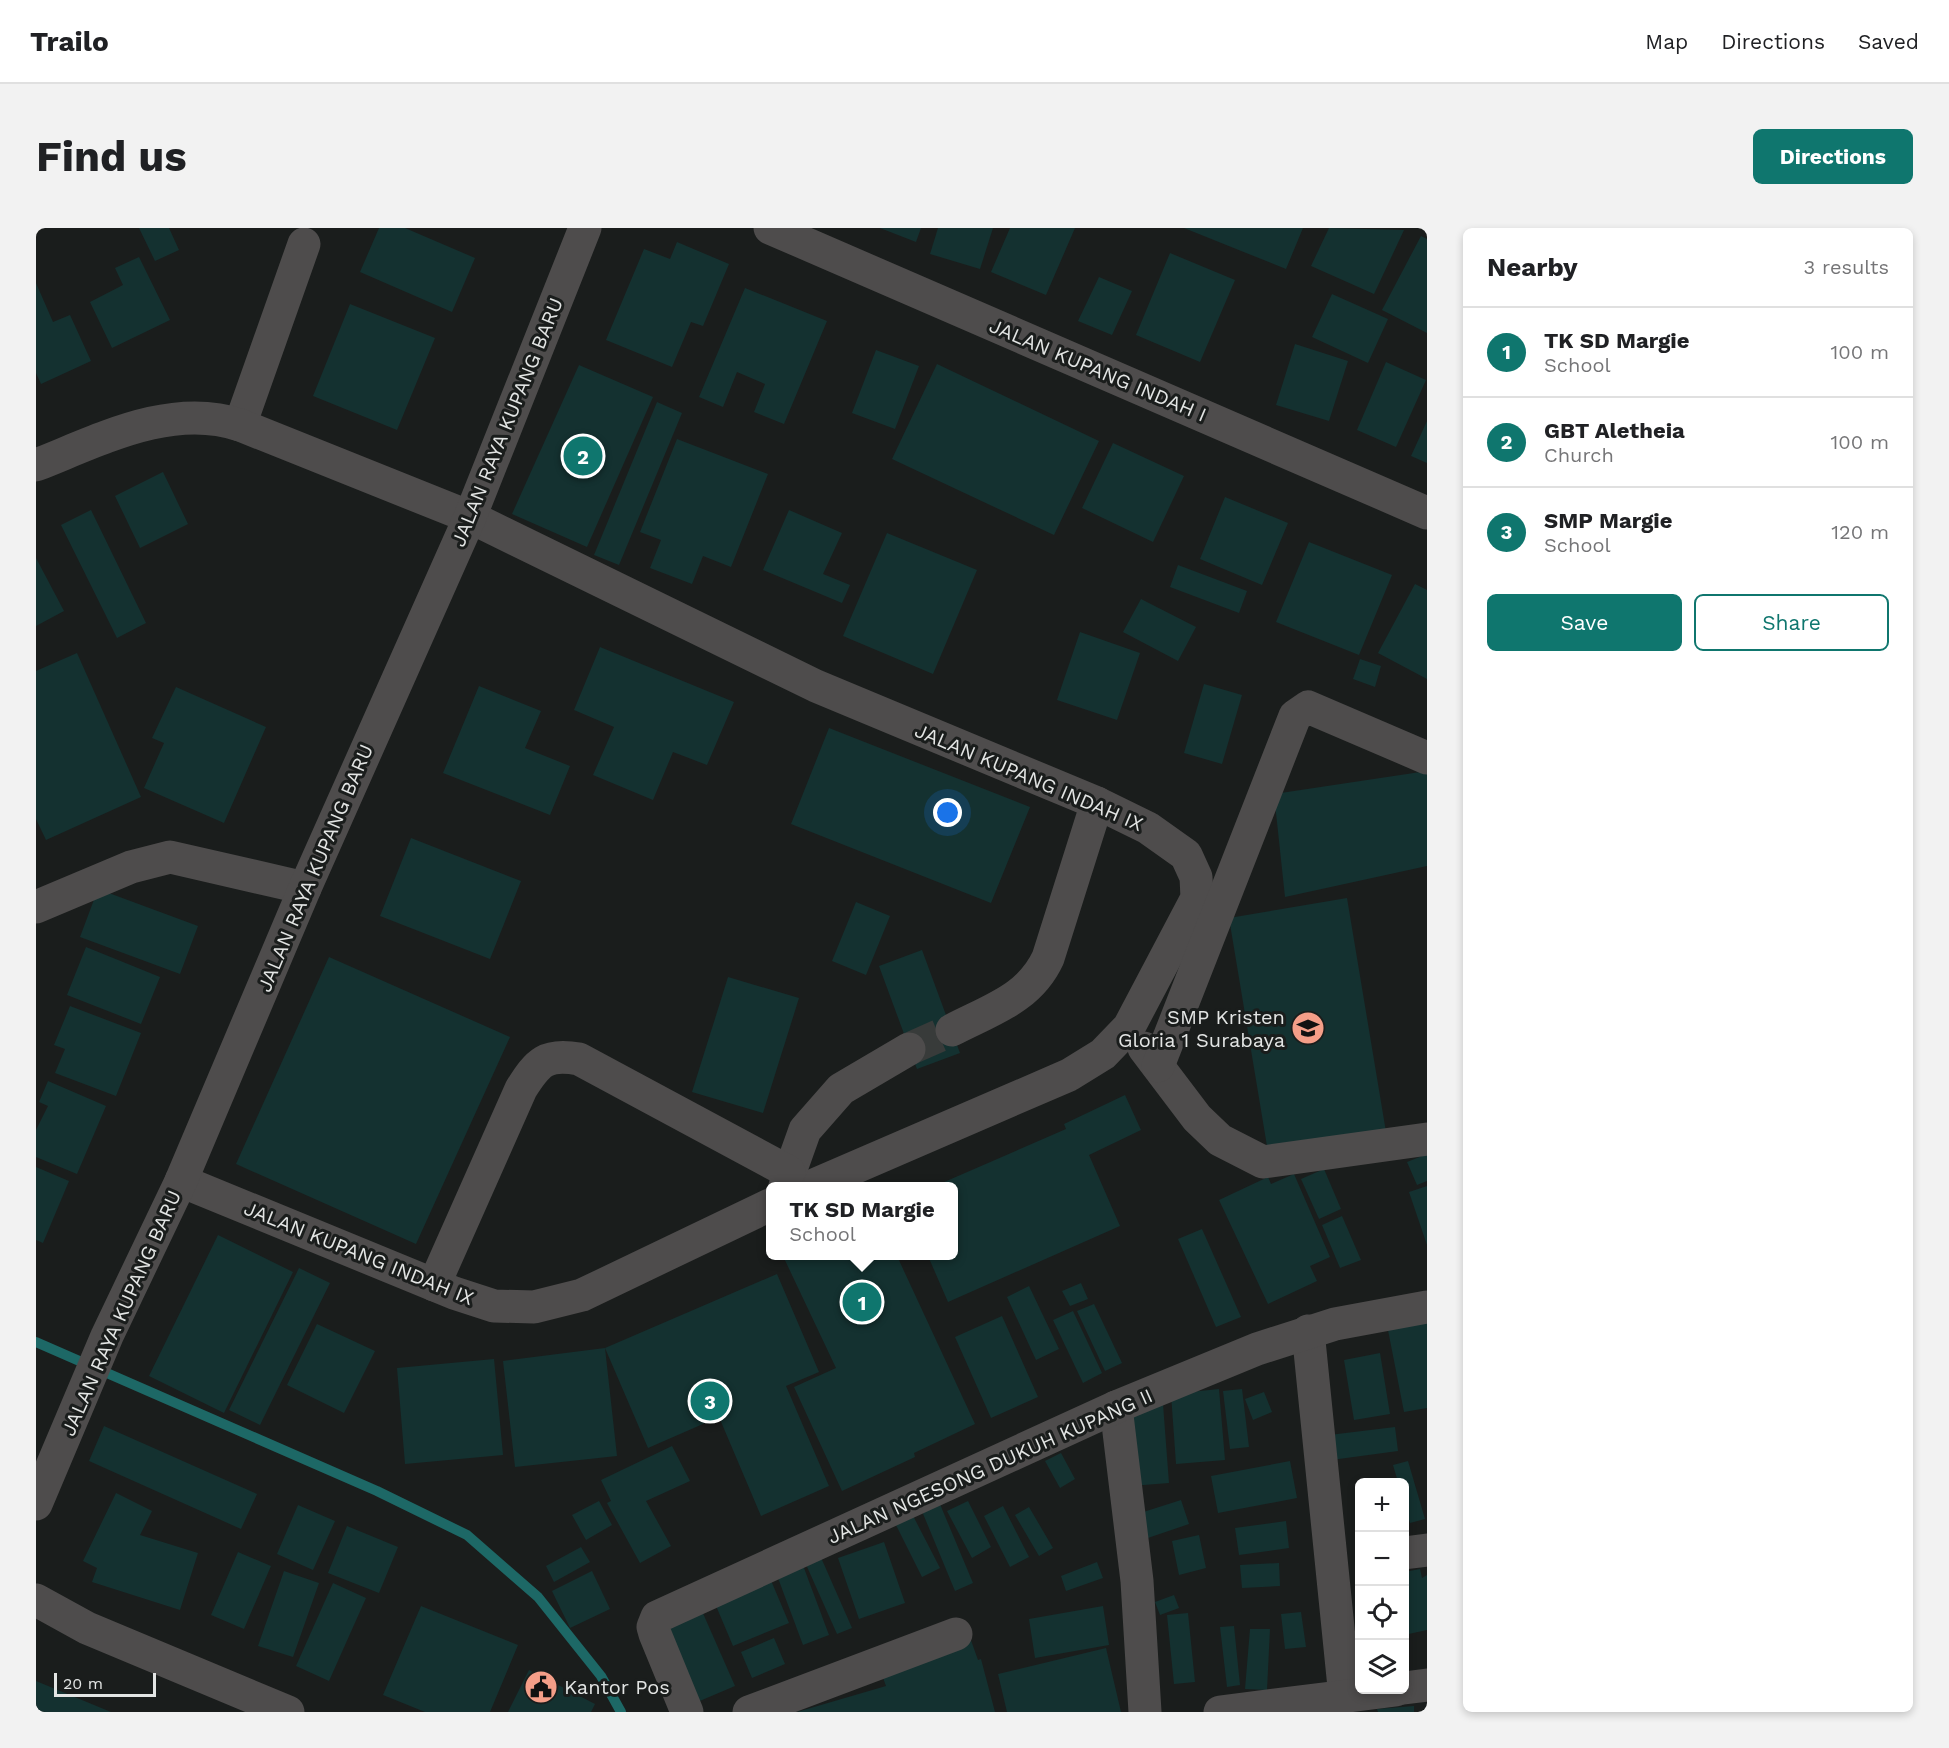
<!DOCTYPE html>
<html lang="en">
<head>
<meta charset="utf-8">
<style>
	:root { --surface:#fff; --page:#f2f2f2; --text:#202124; --muted:#757577; --line:#e0e0e0; --accent:#0f766e }
	body { margin:0; font-family:"Work Sans",sans-serif; background:var(--page); color:var(--text) }
	.controls { position:absolute; right:18px; bottom:18px; display:grid; overflow:hidden; border-radius:9px; box-shadow:0 3px 9px #0003 }
	.controls button { width:54px; height:54px; display:grid; place-items:center; padding:0; border:0; border-bottom:2px solid var(--line); background:var(--surface); color:var(--text); font:30px sans-serif }
	.scale { position:absolute; left:18px; bottom:15px; width:102px; box-sizing:border-box; padding-left:6px; border:3px solid #e3e5e4; border-top:0; font-size:16px; line-height:21px; white-space:nowrap; color:#e3e5e4; -webkit-text-stroke:4px #1a1d1c; paint-order:stroke }
	.you { position:absolute; left:912px; top:585px; width:21px; height:21px; margin:-15px; border:4px solid #fff; border-radius:50%; background:#1a73e8; box-shadow:0 0 0 9px #1a73e833 }
	.badge { display:grid; place-items:center; width:39px; height:39px; border-radius:50%; background:var(--accent); color:#fff; font-size:20px; font-weight:700 }
	.pin { position:absolute; translate:-50% -50%; border:3px solid #fff; box-shadow:0 2px 6px #0006 }
	.popup { position:absolute; left:730px; top:954px; width:192px; height:78px; box-sizing:border-box; display:grid; place-content:center; border-radius:9px; background:var(--surface); filter:drop-shadow(0 2px 4px #0005); font-size:20px; white-space:nowrap; color:var(--muted) }
	.popup b { font-size:22px; color:var(--text) }
	.popup::after { content:''; position:absolute; left:50%; top:100%; margin-left:-12px; border:12px solid transparent; border-top-color:var(--surface) }
	.list { margin:0; padding:0; list-style:none }
	h2 { display:flex; justify-content:space-between; align-items:center; height:78px; margin:0; padding:0 24px; font-size:26px }
	h2 small { font-size:20px; font-weight:400; color:var(--muted) }
	.list li { display:grid; grid-template-columns:39px 1fr auto; gap:18px; align-items:center; box-sizing:border-box; height:90px; padding:0 24px; border-top:2px solid var(--line) }
	.list b { display:block; font-size:22px; white-space:nowrap }
	.list p { margin:0; font-size:20px; white-space:nowrap; color:var(--muted) }
	.list em { font-size:20px; font-style:normal; color:var(--muted) }
	.actions { display:flex; gap:12px; padding:18px 24px }
	.actions a { flex:1; padding:14px 0; border:2px solid var(--accent); border-radius:9px; text-align:center; font-size:21px; color:var(--accent) }
	.actions .main { background:var(--accent); color:#fff }
	.icon { flex:none; width:33px; height:33px; fill:none; stroke:currentColor; stroke-width:2; stroke-linecap:round; stroke-linejoin:round }
	.map { position:relative; flex:none; width:1391px; height:1484px; overflow:hidden; border-radius:9px }
	header { display:flex; align-items:center; gap:36px; box-sizing:border-box; height:84px; padding:0 30px; background:var(--surface); border-bottom:2px solid var(--line) }
	header strong { font-size:28px }
	nav { display:flex; gap:33px; margin-inline-start:auto; font-size:21px }
	.intro { display:flex; align-items:center; justify-content:space-between; box-sizing:border-box; height:144px; padding:0 36px }
	h1 { margin:0; font-size:42px }
	.button { padding:15px 27px; border-radius:9px; background:var(--accent); color:#fff; font-size:21px; font-weight:700 }
	main { display:flex; gap:36px; padding:0 36px }
	aside { flex:1; background:var(--surface); border-radius:9px; box-shadow:0 3px 9px #0003 }
	.map>svg:first-child { display:block }
</style>
</head>
<body>
<header>
<strong>Trailo</strong>
<nav><a>Map</a><a>Directions</a><a>Saved</a></nav>
</header>
<div class="intro"><h1>Find us</h1><a class="button">Directions</a></div>
<main>
<div class="map">
<svg width="1391" height="1484" viewBox="0 0 1391 1484">
	<rect width="100%" height="100%" fill="#1a1d1c"/>
	<g fill="none" stroke-linecap="round" stroke-linejoin="round">
		<!-- stream -->
		<path stroke="#1d6866" stroke-width="10" d="M 0,1114 L 341,1263 L 431,1307 L 502,1369 L 565,1448 L 585,1484"/>
	</g>
	<!-- building -->
	<g fill="#143130">
		<path d="M 103,0 L 133,0 L 143,22 L 119,33 Z"/>
		<path d="M 343,0 L 369,0 L 439,30 L 416,84 L 324,44 Z"/>
		<path d="M 844,0 L 885,0 L 880,14 Z"/>
		<path d="M 902,0 L 957,0 L 944,41 L 894,26 Z"/>
		<path d="M 974,0 L 1039,0 L 1010,67 L 955,44 Z"/>
		<path d="M 1148,0 L 1267,0 L 1250,41 Z"/>
		<path d="M 1293,0 L 1368,2 L 1338,66 L 1275,38 Z"/>
		<path d="M 1385,8 L 1391,11 L 1391,105 L 1346,82 Z"/>
		<path d="M 641,14 L 693,36 L 667,98 L 655,94 L 636,139 L 570,112 L 608,21 L 634,31 Z"/>
		<path d="M 1134,25 L 1199,52 L 1164,134 L 1100,107 Z"/>
		<path d="M 103,29 L 134,92 L 76,120 L 54,74 L 87,57 L 79,40 Z"/>
		<path d="M 1063,49 L 1096,63 L 1076,107 L 1042,93 Z"/>
		<path d="M 0,55 L 17,94 L 34,87 L 55,133 L 5,156 L 0,145 Z"/>
		<path d="M 709,60 L 791,93 L 748,196 L 718,184 L 729,156 L 701,144 L 687,179 L 663,169 Z"/>
		<path d="M 1296,66 L 1352,91 L 1332,135 L 1276,109 Z"/>
		<path d="M 314,76 L 399,110 L 361,202 L 277,168 Z"/>
		<path d="M 1259,116 L 1312,133 L 1293,193 L 1240,177 Z"/>
		<path d="M 840,122 L 883,138 L 859,201 L 816,185 Z"/>
		<path d="M 1350,134 L 1390,152 L 1360,219 L 1321,202 Z"/>
		<path d="M 901,136 L 1063,213 L 1018,307 L 856,231 Z"/>
		<path d="M 543,137 L 617,169 L 551,319 L 476,286 Z"/>
		<path d="M 621,174 L 646,185 L 583,337 L 558,327 Z"/>
		<path d="M 1391,193 L 1391,235 L 1375,228 Z"/>
		<path d="M 641,211 L 732,246 L 695,339 L 667,328 L 656,356 L 614,340 L 625,312 L 604,304 Z"/>
		<path d="M 1077,215 L 1148,248 L 1117,314 L 1046,280 Z"/>
		<path d="M 127,244 L 152,296 L 104,320 L 79,268 Z"/>
		<path d="M 1189,269 L 1252,295 L 1226,357 L 1164,331 Z"/>
		<path d="M 55,282 L 110,395 L 81,410 L 25,297 Z"/>
		<path d="M 753,282 L 806,305 L 787,346 L 814,357 L 806,375 L 727,342 Z"/>
		<path d="M 851,305 L 941,342 L 897,446 L 807,408 Z"/>
		<path d="M 1273,314 L 1356,347 L 1323,427 L 1240,394 Z"/>
		<path d="M 0,330 L 28,383 L 0,398 Z"/>
		<path d="M 1142,337 L 1211,363 L 1203,385 L 1134,359 Z"/>
		<path d="M 1379,356 L 1391,362 L 1391,451 L 1342,425 Z"/>
		<path d="M 1105,371 L 1160,399 L 1142,433 L 1087,404 Z"/>
		<path d="M 1044,404 L 1104,425 L 1081,492 L 1021,472 Z"/>
		<path d="M 564,419 L 698,474 L 671,537 L 637,524 L 617,572 L 557,547 L 578,499 L 538,482 Z"/>
		<path d="M 41,425 L 105,569 L 10,612 L 0,591 L 0,443 Z"/>
		<path d="M 1324,431 L 1345,438 L 1339,459 L 1317,451 Z"/>
		<path d="M 1168,456 L 1206,467 L 1186,536 L 1148,525 Z"/>
		<path d="M 443,458 L 505,483 L 489,520 L 534,538 L 514,587 L 407,545 Z"/>
		<path d="M 140,459 L 230,499 L 188,595 L 108,560 L 128,515 L 116,510 Z"/>
		<path d="M 793,500 L 994,579 L 955,675 L 755,596 Z"/>
		<path d="M 1391,543 L 1391,638 L 1249,669 L 1238,566 Z"/>
		<path d="M 375,610 L 485,653 L 454,731 L 344,688 Z"/>
		<path d="M 62,661 L 162,698 L 144,746 L 44,709 Z"/>
		<path d="M 1311,670 L 1351,910 L 1233,930 L 1193,690 Z"/>
		<path d="M 820,674 L 854,688 L 830,747 L 796,733 Z"/>
		<path d="M 50,719 L 124,749 L 105,796 L 31,767 Z"/>
		<path d="M 886,722 L 924,825 L 881,841 L 843,738 Z"/>
		<path d="M 293,729 L 474,809 L 380,1016 L 200,936 Z"/>
		<path d="M 692,749 L 763,770 L 727,885 L 656,864 Z"/>
		<path d="M 34,778 L 105,805 L 80,868 L 19,845 L 29,821 L 18,817 Z"/>
		<path d="M 12,853 L 70,878 L 41,946 L 0,929 L 0,902 L 12,878 L 3,874 Z"/>
		<path d="M 1089,867 L 1105,902 L 1053,927 L 1084,998 L 912,1074 L 892,1028 L 918,1028 L 918,958 L 899,958 L 1030,901 L 1028,896 Z"/>
		<path d="M 1391,926 L 1391,953 L 1381,957 L 1371,934 Z"/>
		<path d="M 0,939 L 33,953 L 7,1015 L 0,1012 Z"/>
		<path d="M 1288,941 L 1305,981 L 1283,991 L 1265,951 Z"/>
		<path d="M 1258,946 L 1294,1029 L 1274,1038 L 1281,1053 L 1232,1076 L 1183,972 L 1232,949 L 1235,956 Z"/>
		<path d="M 1391,958 L 1391,1017 L 1373,964 Z"/>
		<path d="M 1306,988 L 1325,1032 L 1304,1040 L 1286,997 Z"/>
		<path d="M 1166,1001 L 1205,1089 L 1180,1099 L 1142,1011 Z"/>
		<path d="M 182,1007 L 257,1044 L 188,1185 L 113,1148 Z"/>
		<path d="M 747,1028 L 861,1028 L 939,1196 L 878,1225 L 879,1229 L 806,1263 L 758,1159 L 800,1140 Z"/>
		<path d="M 263,1040 L 294,1055 L 224,1197 L 193,1182 Z"/>
		<path d="M 741,1046 L 783,1144 L 750,1158 L 793,1258 L 725,1288 L 683,1189 L 612,1220 L 569,1120 L 581,1228 L 479,1239 L 467,1133 L 569,1120 Z"/>
		<path d="M 1045,1055 L 1052,1071 L 1034,1078 L 1026,1063 Z"/>
		<path d="M 993,1058 L 1023,1121 L 1000,1132 L 971,1069 Z"/>
		<path d="M 1058,1076 L 1086,1135 L 1069,1143 L 1041,1083 Z"/>
		<path d="M 1037,1083 L 1066,1145 L 1047,1155 L 1017,1092 Z"/>
		<path d="M 966,1088 L 1002,1169 L 955,1190 L 919,1109 Z"/>
		<path d="M 1391,1094 L 1391,1180 L 1368,1184 L 1352,1102 Z"/>
		<path d="M 281,1096 L 339,1123 L 308,1185 L 251,1157 Z"/>
		<path d="M 1344,1125 L 1354,1186 L 1318,1192 L 1308,1132 Z"/>
		<path d="M 458,1131 L 467,1227 L 369,1236 L 361,1140 Z"/>
		<path d="M 1183,1161 L 1189,1232 L 1140,1236 L 1135,1166 Z"/>
		<path d="M 1206,1161 L 1213,1219 L 1194,1221 L 1187,1163 Z"/>
		<path d="M 1228,1164 L 1236,1184 L 1217,1192 L 1209,1171 Z"/>
		<path d="M 1127,1176 L 1133,1255 L 1095,1258 L 1089,1179 Z"/>
		<path d="M 68,1198 L 221,1266 L 205,1301 L 53,1233 Z"/>
		<path d="M 1359,1199 L 1362,1223 L 1288,1233 L 1285,1208 Z"/>
		<path d="M 636,1218 L 654,1253 L 610,1273 L 635,1318 L 604,1335 L 571,1275 L 575,1273 L 565,1252 Z"/>
		<path d="M 1025,1225 L 1039,1251 L 1024,1260 L 1009,1233 Z"/>
		<path d="M 1254,1233 L 1261,1270 L 1182,1285 L 1175,1248 Z"/>
		<path d="M 1372,1233 L 1389,1291 L 1374,1295 L 1368,1277 L 1368,1254 L 1362,1254 L 1357,1237 Z"/>
		<path d="M 80,1265 L 116,1283 L 104,1307 L 162,1325 L 144,1382 L 56,1354 L 61,1340 L 47,1333 Z"/>
		<path d="M 901,1269 L 937,1355 L 919,1363 L 883,1276 Z"/>
		<path d="M 1145,1272 L 1153,1296 L 1106,1312 L 1098,1287 Z"/>
		<path d="M 563,1273 L 576,1297 L 550,1312 L 536,1287 Z"/>
		<path d="M 932,1273 L 955,1319 L 936,1330 L 911,1283 Z"/>
		<path d="M 262,1277 L 299,1293 L 277,1342 L 241,1326 Z"/>
		<path d="M 967,1278 L 993,1329 L 974,1339 L 948,1288 Z"/>
		<path d="M 993,1279 L 1017,1320 L 1003,1328 L 979,1287 Z"/>
		<path d="M 873,1280 L 904,1340 L 886,1349 L 856,1289 Z"/>
		<path d="M 1250,1293 L 1253,1320 L 1203,1327 L 1199,1300 Z"/>
		<path d="M 311,1298 L 362,1319 L 343,1365 L 292,1345 Z"/>
		<path d="M 1163,1307 L 1170,1340 L 1143,1347 L 1136,1313 Z"/>
		<path d="M 848,1314 L 869,1375 L 823,1391 L 802,1330 Z"/>
		<path d="M 545,1319 L 554,1334 L 518,1354 L 510,1338 Z"/>
		<path d="M 202,1324 L 235,1338 L 208,1401 L 175,1387 Z"/>
		<path d="M 783,1325 L 816,1400 L 801,1406 L 768,1332 Z"/>
		<path d="M 765,1332 L 793,1407 L 767,1417 L 739,1342 Z"/>
		<path d="M 1061,1334 L 1067,1350 L 1030,1363 L 1025,1348 Z"/>
		<path d="M 1243,1335 L 1244,1358 L 1206,1360 L 1204,1337 Z"/>
		<path d="M 1384,1341 L 1386,1350 L 1391,1347 L 1391,1402 L 1368,1407 L 1368,1344 Z"/>
		<path d="M 248,1343 L 283,1355 L 257,1429 L 222,1418 Z"/>
		<path d="M 556,1343 L 574,1381 L 534,1400 L 516,1363 Z"/>
		<path d="M 731,1343 L 753,1395 L 697,1418 L 675,1366 Z"/>
		<path d="M 297,1355 L 330,1370 L 293,1453 L 260,1438 Z"/>
		<path d="M 1138,1367 L 1143,1380 L 1124,1387 L 1119,1374 Z"/>
		<path d="M 662,1374 L 699,1458 L 659,1475 L 622,1392 Z"/>
		<path d="M 385,1378 L 482,1417 L 454,1484 L 389,1484 L 347,1467 Z"/>
		<path d="M 1067,1378 L 1073,1417 L 999,1430 L 993,1391 Z"/>
		<path d="M 1265,1384 L 1270,1419 L 1249,1421 L 1245,1386 Z"/>
		<path d="M 1152,1385 L 1159,1454 L 1138,1456 L 1131,1387 Z"/>
		<path d="M 1198,1398 L 1204,1457 L 1191,1459 L 1184,1399 Z"/>
		<path d="M 1214,1401 L 1234,1401 L 1231,1462 L 1209,1461 Z"/>
		<path d="M 932,1404 L 942,1432 L 945,1431 L 959,1484 L 761,1484 L 850,1458 L 842,1436 Z"/>
		<path d="M 738,1410 L 749,1436 L 716,1450 L 705,1424 Z"/>
		<path d="M 1070,1420 L 1085,1484 L 971,1484 L 962,1446 Z"/>
		<path d="M 493,1442 L 559,1476 L 555,1484 L 472,1484 Z"/>
		<path d="M 0,1453 L 75,1484 L 0,1484 Z"/>
		<path d="M 1378,1478 L 1378,1484 L 1342,1484 L 1341,1481 Z"/>
	</g>
	<g fill="none" stroke-linecap="round" stroke-linejoin="round">
		<!-- minor-tunnel -->
		<path stroke="#383b3a" stroke-width="33" stroke-dasharray="33 16" stroke-linecap="butt" d="M 873,821 L 916,802"/>
		<!-- minor -->
		<g stroke="#4e4c4c" stroke-width="33">
			<path d="M 734,0 L 1391,285"/>
			<path d="M 204,197 L 268,16"/>
			<path d="M 0,237 C 64,212 135,174 204,197 L 434,289 L 780,458 L 1061,575 L 1112,600 L 1150,627 L 1160,649 L 1161,670 L 1093,799 L 1067,826 L 1033,847 L 776,958"/>
			<path d="M 0,679 L 95,639 L 134,629 L 269,660"/>
			<path d="M 916,802 C 954,782 993,771 1012,730 L 1061,575"/>
			<path d="M 1108,820 L 1161,890 L 1184,912 L 1227,934 L 1391,911"/>
			<path d="M 1122,838 L 1259,488 L 1272,479 L 1391,530"/>
			<path d="M 145,953 L 418,1065 L 458,1078 L 498,1079 L 546,1067 L 734,977"/>
			<path d="M 749,958 L 769,902 L 805,861 L 873,821"/>
			<path d="M 398,1057 L 485,861 C 502,834 510,825 543,831 L 753,944"/>
			<path d="M 1272,1103 L 1309,1469"/>
			<path d="M 1080,1179 L 1101,1353 L 1109,1484"/>
			<path d="M 0,1276 L 71,1108 L 145,953 L 269,660 L 434,289 L 549,0"/>
			<path d="M 1368,1325 L 1391,1322"/>
			<path d="M 0,1372 L 51,1400 L 252,1484"/>
			<path d="M 1368,1460 L 1391,1457"/>
			<path d="M 651,1484 L 619,1406 L 617,1399 L 621,1389 L 1080,1179 L 1221,1121 L 1299,1096 L 1391,1079"/>
			<path d="M 713,1484 L 920,1406"/>
			<path d="M 1184,1484 L 1360,1462"/>
		</g>
	</g>
	<!-- icons -->
	<defs>
		<g id="school-disc" transform="scale(1.725)"><circle r="9.5" fill="#f49e88" stroke="#1a1d1c"/><path d="M0-5L7-2L0 1L-7-2ZM-4 1L0 2.5L4 1V4Q0 6-4 4Z" fill="#111"/></g>
		<g id="civic-disc" transform="scale(1.725)"><circle r="9.5" fill="#f49e88" stroke="#1a1d1c"/><path d="M-.6-6.5H3V-4.5H.6V-3L4-1V1h2V6H-6V1h2V-1L-.6-3ZM-1.2 2.5V6h2.4V2.5Z" fill="#111"/></g>
	</defs>
	<g fill-rule="evenodd">
		<use href="#school-disc" x="1272" y="800"/>
		<use href="#civic-disc" x="505" y="1459"/>
	</g>
	<g text-anchor="middle" dominant-baseline="central" stroke-width="6" stroke-linejoin="round" paint-order="stroke">
		<!-- street labels -->
		<g font-size="20" fill="#e3e5e4" stroke="#1a1d1c">
			<text transform="translate(1062 142) rotate(23)">JALAN KUPANG INDAH I</text>
			<text transform="translate(471 194) rotate(-68)">JALAN RAYA KUPANG BARU</text>
			<text transform="translate(993 549) rotate(23)">JALAN KUPANG INDAH IX</text>
			<text transform="translate(279 640) rotate(-67)">JALAN RAYA KUPANG BARU</text>
			<text transform="translate(323 1025) rotate(22)">JALAN KUPANG INDAH IX</text>
			<text transform="translate(85 1085) rotate(-66)">JALAN RAYA KUPANG BARU</text>
			<text transform="translate(954 1238) rotate(-24)">JALAN NGESONG DUKUH KUPANG II</text>
		</g>
		<!-- poi labels -->
		<g font-size="20" fill="#e3e5e4" stroke="#1a1d1c" text-anchor="end">
			<text x="1249" y="789">SMP Kristen<tspan x="1249" dy="23">Gloria 1 Surabaya</tspan></text>
			<text x="528" y="1459" text-anchor="start">Kantor Pos</text>
		</g>
	</g>
</svg>
<div class="controls">
<button>+</button>
<button>−</button>
<button><svg class="icon" aria-label="locate" viewBox="0 0 24 24"><circle cx="12" cy="12" r="6"/><path d="M12 2v4M12 18v4M2 12h4M18 12h4"/></svg></button>
<button><svg class="icon" aria-label="layers" viewBox="0 0 24 24"><path d="M12 4l9 5-9 5-9-5zM3 14l9 5 9-5"/></svg></button>
</div>
<div class="scale">20 m</div>
<div class="you"></div>
<div class="pin badge" style="left:826px;top:1074px">1</div>
<div class="popup"><b>TK SD Margie</b>School</div>
<div class="pin badge" style="left:547px;top:228px">2</div>
<div class="pin badge" style="left:674px;top:1173px">3</div>
</div>
<aside>
<h2>Nearby<small>3 results</small></h2>
<ul class="list">
<li><span class="badge">1</span><div><b>TK SD Margie</b><p>School</p></div><em>100 m</em></li>
<li><span class="badge">2</span><div><b>GBT Aletheia</b><p>Church</p></div><em>100 m</em></li>
<li><span class="badge">3</span><div><b>SMP Margie</b><p>School</p></div><em>120 m</em></li>
</ul>
<div class="actions"><a class="main">Save</a><a>Share</a></div>
</aside>
</main>
</body>
</html>
